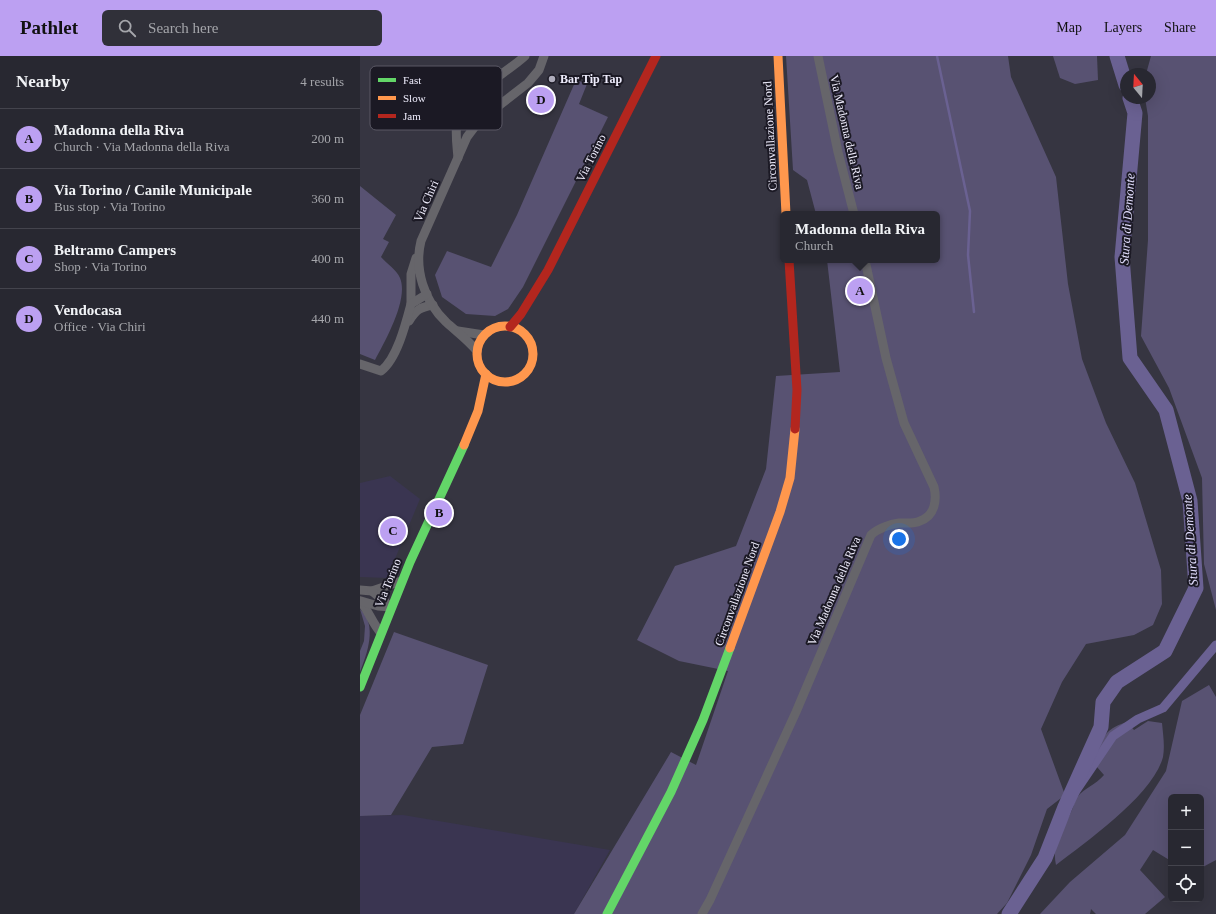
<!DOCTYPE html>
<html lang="en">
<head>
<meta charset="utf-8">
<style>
	:root { --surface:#282831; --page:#303039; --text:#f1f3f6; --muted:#a5a6ab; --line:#44444d; --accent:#bca0f2 }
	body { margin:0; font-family:"Times New Roman",serif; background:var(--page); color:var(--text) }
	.controls { position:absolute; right:12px; bottom:12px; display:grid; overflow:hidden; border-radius:6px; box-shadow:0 4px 16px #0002 }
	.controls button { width:36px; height:36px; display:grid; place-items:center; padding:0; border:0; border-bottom:1px solid var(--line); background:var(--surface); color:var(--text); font:20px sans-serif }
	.compass { position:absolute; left:760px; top:12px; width:36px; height:36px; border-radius:50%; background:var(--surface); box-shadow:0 4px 16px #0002; rotate:342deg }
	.you { position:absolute; left:539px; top:483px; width:14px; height:14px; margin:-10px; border:3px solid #fff; border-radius:50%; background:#1a73e8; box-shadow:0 0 0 6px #1a73e833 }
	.badge { display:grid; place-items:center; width:26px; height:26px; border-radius:50%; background:var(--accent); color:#111; font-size:13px; font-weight:700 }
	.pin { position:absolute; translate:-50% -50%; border:2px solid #fff; box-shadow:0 1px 4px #0006 }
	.popup { position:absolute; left:420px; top:155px; width:160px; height:52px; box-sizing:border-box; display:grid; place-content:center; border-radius:6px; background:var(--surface); filter:drop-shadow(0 1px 3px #0005); font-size:13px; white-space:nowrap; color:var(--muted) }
	.popup b { font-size:15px; color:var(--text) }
	.popup::after { content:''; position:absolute; left:50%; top:100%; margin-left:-8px; border:8px solid transparent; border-top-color:var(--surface) }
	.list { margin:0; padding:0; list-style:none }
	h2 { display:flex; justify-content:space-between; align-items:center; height:52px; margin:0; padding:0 16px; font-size:17px }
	h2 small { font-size:13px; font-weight:400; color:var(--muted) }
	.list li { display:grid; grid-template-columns:26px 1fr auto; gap:12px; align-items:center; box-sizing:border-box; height:60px; padding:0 16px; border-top:1px solid var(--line) }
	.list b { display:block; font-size:15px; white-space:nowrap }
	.list p { margin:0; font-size:13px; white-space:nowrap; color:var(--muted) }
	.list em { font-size:13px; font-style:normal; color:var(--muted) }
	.icon { flex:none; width:22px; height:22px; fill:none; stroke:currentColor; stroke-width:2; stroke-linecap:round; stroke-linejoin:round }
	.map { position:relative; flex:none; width:856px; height:858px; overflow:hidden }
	header { display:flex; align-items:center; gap:24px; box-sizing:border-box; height:56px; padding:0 20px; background:var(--accent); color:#111 }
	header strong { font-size:19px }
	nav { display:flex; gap:22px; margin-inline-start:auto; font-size:14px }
	.search { width:280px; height:36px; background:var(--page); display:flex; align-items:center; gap:10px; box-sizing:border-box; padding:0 14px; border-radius:6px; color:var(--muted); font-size:15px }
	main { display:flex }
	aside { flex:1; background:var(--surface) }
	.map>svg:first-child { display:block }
</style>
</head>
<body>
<header>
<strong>Pathlet</strong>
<div class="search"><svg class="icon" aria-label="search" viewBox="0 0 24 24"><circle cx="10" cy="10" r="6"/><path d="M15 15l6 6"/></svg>Search here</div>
<nav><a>Map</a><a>Layers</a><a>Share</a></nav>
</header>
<main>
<aside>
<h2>Nearby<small>4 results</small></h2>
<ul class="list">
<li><span class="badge">A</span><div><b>Madonna della Riva</b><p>Church · Via Madonna della Riva</p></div><em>200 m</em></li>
<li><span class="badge">B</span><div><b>Via Torino / Canile Municipale</b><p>Bus stop · Via Torino</p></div><em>360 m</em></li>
<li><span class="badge">C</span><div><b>Beltramo Campers</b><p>Shop · Via Torino</p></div><em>400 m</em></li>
<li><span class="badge">D</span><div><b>Vendocasa</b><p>Office · Via Chiri</p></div><em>440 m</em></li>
</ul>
</aside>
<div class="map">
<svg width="856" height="858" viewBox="0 0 856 858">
	<rect width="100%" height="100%" fill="#363541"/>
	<!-- built -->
	<g fill="#3a3551">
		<path d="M 30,420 L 60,443 L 27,522 L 0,521 L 0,427 Z"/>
		<path d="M 43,759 L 250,794 L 214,858 L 0,858 L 0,760 Z"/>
	</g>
	<!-- green -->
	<g fill="#585272">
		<path d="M 426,0 L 648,0 L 651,21 L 696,121 L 708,228 L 722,303 L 746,367 L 775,427 L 801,514 L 802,548 L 793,569 L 774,579 L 726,588 L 702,626 L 681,673 L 705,739 L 687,753 L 671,799 L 647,847 L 637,858 L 214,858 L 311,696 L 336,709 L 368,615 L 319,605 L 277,584 L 315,510 L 376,490 L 406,413 L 416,320 L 480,316 L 467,204 L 577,204 L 577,158 L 456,158 L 447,124 L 433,114 Z"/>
		<path d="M 693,0 L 737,0 L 738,24 L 715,28 L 700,22 Z"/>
		<path d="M 791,0 L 856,0 L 856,554 L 844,508 L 842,422 L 809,332 L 781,280 L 788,184 L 788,60 L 785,42 L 790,42 L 790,18 L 786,18 Z"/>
		<path d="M 216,24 L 227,28 L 219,48 L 248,61 L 163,231 L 148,253 L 135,260 L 106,258 L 82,241 L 75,219 L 87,195 L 131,211 L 157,159 Z"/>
		<path d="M 0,130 L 36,159 L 23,183 L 29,186 L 21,201 C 26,207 37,214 40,222 C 49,243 25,285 15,304 L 0,298 Z"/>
		<path d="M 0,553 C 18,569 7,598 0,616 L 0,595 L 4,585 L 5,570 Z"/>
		<path d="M 34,576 L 128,609 L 103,688 L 72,691 L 31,759 L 0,760 L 0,659 Z"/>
		<path d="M 849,629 L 856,641 L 856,804 L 841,812 L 841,741 L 811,741 L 811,805 L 793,794 L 780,814 L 805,841 L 785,858 L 736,858 L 731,853 L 730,858 L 680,858 L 710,826 L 765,779 L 806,715 L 822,645 Z"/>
		<path d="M 788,665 L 802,667 C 803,678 805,690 803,701 C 793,739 727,785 696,809 C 691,787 704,773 712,754 C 714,750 715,743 718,740 C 725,732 735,729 744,719 L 737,711 C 740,686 741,674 767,666 L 774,674 Z"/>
	</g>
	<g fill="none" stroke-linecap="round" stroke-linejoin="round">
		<!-- stream -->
		<path stroke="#6a6192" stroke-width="2.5" d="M 577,0 L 610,155 L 608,199 L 614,256"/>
		<!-- canal -->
		<path stroke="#6a6192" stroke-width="9" d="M 705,751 L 753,680 L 778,663 L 803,652 L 856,589"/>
		<!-- river -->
		<g stroke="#6a6192" stroke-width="15">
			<path d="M 757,0 L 766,29"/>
			<path d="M 649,858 L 685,802 L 705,751 L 741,671 L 743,646 L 757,626 L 805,595 L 836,532 L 830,445 L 806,354 L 770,302 L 762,201 L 775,57 L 770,42"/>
		</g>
		<!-- street -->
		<g stroke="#66656a" stroke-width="9">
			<path d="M 458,0 L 478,96 L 494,158"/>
			<path d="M 98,102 C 97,90 95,77 97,65 C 102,40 147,17 165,0"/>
			<path d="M 51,248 L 51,218 L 56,202"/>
			<path d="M 49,265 C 56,254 60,251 73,249"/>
			<path d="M 98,275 L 124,279"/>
			<path d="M 117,295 C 108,284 97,276 86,266 C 64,245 54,213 61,185 L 107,81 L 119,65 L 168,27 L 179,14 L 184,0"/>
			<path d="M 0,308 L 21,315 C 37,303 46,267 51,248 L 67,238"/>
			<path d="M 0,534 L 12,535 L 41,525"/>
			<path d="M 12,535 L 31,551"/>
			<path d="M 0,545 C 9,555 12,567 21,577"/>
			<path d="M 1,545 L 18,550 L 31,551"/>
			<path d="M 342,858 L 350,844 L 436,656 L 511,479 C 517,473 530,468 539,467 C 546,467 554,468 560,465 C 575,460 577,444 574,431 L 544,367 L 526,302 L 505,204"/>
		</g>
		<!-- fast -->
		<g stroke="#63d668" stroke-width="9">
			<path d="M 0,631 L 50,506 L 104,389"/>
			<path d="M 247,858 L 311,736 L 343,664 L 370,592"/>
		</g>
		<!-- slow -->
		<g stroke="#ff974d" stroke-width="9">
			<path d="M 418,0 L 426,158"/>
			<circle cx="145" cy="298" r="28"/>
			<path d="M 104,389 L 118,355 L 126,318"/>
			<path d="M 370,592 L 420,456 L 430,422 L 435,373"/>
		</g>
		<!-- jam -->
		<g stroke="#b3261e" stroke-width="9">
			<path d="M 429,204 L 437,334 L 435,373"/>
			<path d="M 150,271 L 161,258 L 188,214 L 296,0"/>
		</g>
	</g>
	<!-- markers -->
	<circle fill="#aeacbb" stroke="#1b1924" stroke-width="1.5" cx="192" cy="23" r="4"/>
	<g text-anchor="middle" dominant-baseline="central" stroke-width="4" stroke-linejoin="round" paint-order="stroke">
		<!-- poi labels -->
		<g font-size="12" font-weight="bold" fill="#eeecfc" stroke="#1b1924" text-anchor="start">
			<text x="200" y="23">Bar Tip Tap</text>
		</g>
		<!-- street labels -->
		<g font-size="12" fill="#eeecfc" stroke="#1b1924">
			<text transform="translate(487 76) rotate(77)">Via Madonna della Riva</text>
			<text transform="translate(410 80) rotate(-93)">Circonvallazione Nord</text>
			<text transform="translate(231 102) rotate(-63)">Via Torino</text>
			<text transform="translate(66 145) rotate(-66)">Via Chiri</text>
			<text transform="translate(28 527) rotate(-68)">Via Torino</text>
			<text transform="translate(474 535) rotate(-67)">Via Madonna della Riva</text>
			<text transform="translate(377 538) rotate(-70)">Circonvallazione Nord</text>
		</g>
		<!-- water labels -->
		<g font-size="13" font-style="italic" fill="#e2defe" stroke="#1b1924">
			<text transform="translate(767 163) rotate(-86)">Stura di Demonte</text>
			<text transform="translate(830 484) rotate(-94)">Stura di Demonte</text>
		</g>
	</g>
	<!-- legend -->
	<rect x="10" y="10" width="132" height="64" rx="6" fill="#1b1924" stroke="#5a5865" stroke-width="1"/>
	<rect x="18" y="22" width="18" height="4" fill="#63d668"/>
	<rect x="18" y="40" width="18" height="4" fill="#ff974d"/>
	<rect x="18" y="58" width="18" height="4" fill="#b3261e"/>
	<g font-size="11" fill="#eeecfc">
		<text x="43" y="28">Fast</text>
		<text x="43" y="46">Slow</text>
		<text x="43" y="64">Jam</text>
	</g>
</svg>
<div class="controls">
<button>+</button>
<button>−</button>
<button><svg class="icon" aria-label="locate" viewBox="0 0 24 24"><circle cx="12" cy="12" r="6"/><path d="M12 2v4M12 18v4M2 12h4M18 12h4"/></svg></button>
</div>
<svg class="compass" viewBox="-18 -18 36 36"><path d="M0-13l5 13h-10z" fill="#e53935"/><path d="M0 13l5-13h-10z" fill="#a5a6ab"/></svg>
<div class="you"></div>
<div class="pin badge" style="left:500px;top:235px">A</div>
<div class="popup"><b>Madonna della Riva</b>Church</div>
<div class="pin badge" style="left:79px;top:457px">B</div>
<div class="pin badge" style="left:33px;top:475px">C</div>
<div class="pin badge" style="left:181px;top:44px">D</div>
</div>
</main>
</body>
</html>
